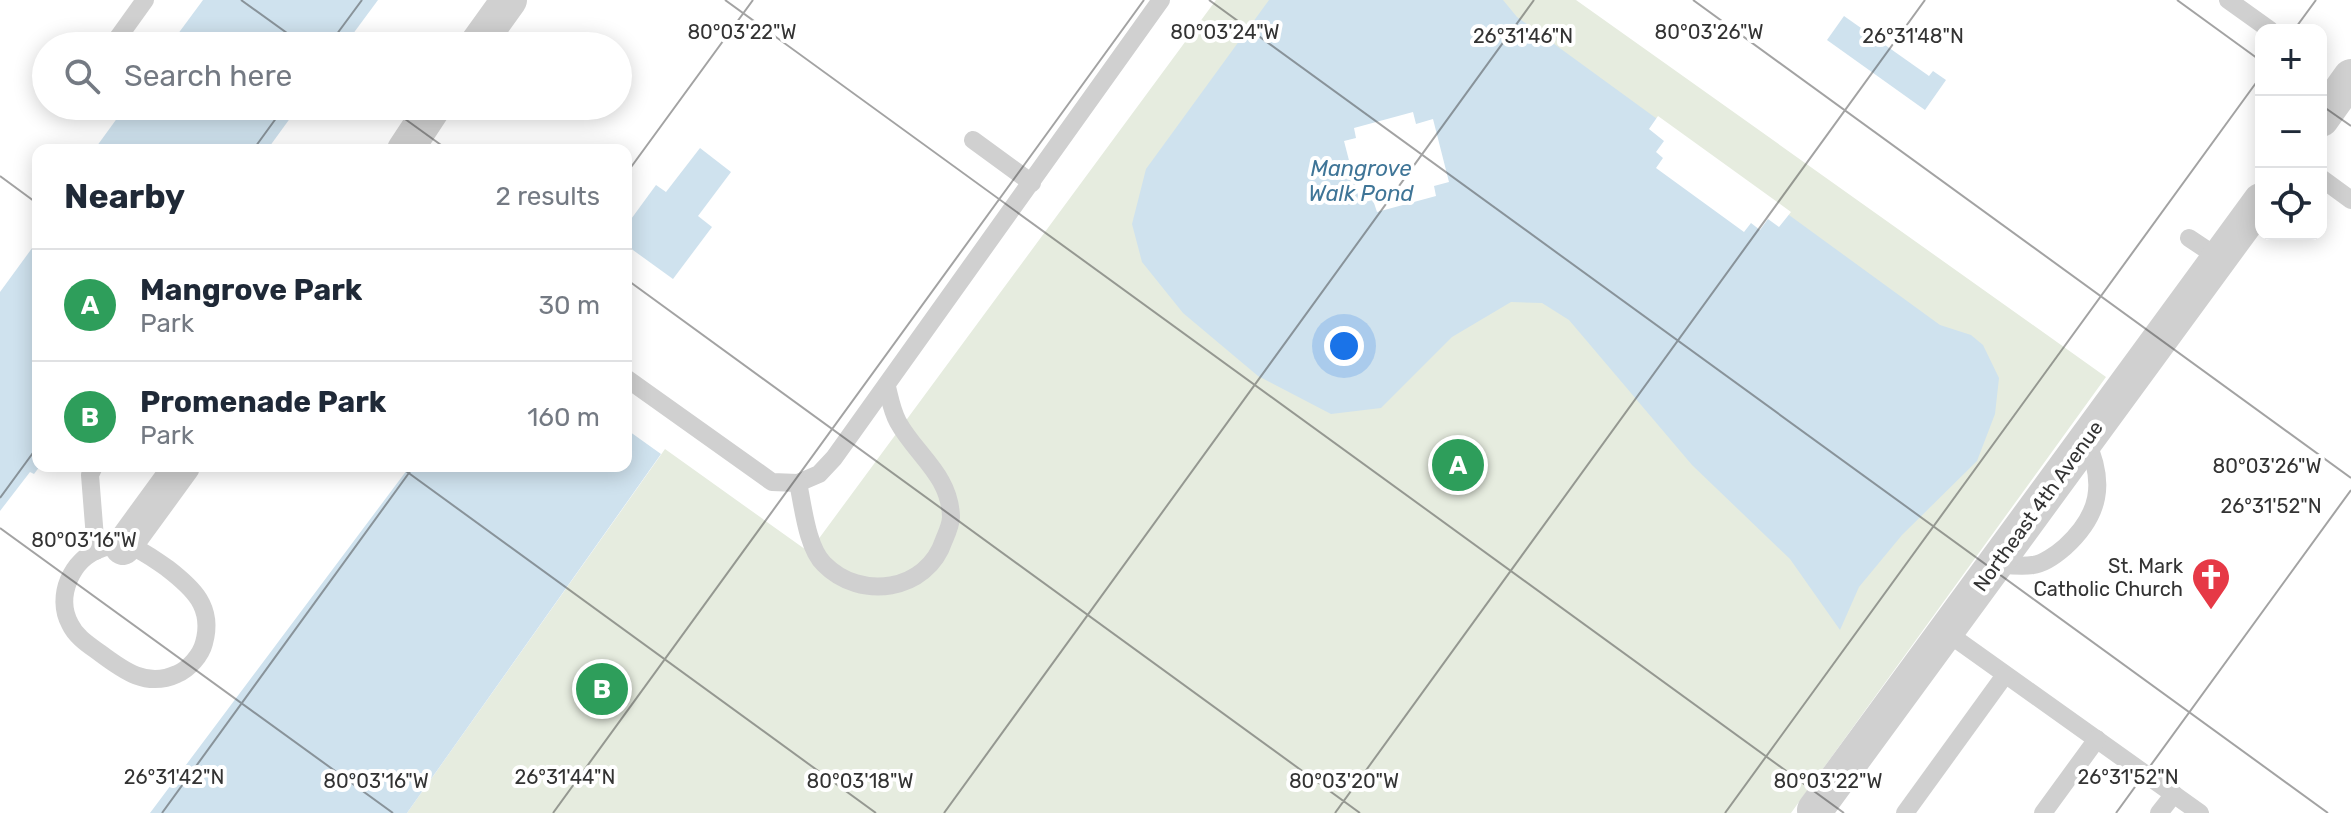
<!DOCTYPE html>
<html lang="en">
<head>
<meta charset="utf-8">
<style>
	:root { --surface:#fff; --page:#f6f6f7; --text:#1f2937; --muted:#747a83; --line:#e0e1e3; --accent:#7c3aed }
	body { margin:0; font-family:Rubik,sans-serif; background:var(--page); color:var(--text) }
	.controls { position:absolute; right:24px; top:24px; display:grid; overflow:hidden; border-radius:16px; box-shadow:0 4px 20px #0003 }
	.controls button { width:72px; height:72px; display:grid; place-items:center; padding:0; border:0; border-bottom:2px solid var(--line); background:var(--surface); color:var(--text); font:40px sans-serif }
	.you { position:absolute; left:1344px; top:346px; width:28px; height:28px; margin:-20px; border:6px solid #fff; border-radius:50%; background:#1a73e8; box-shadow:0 0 0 12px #1a73e833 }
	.badge { display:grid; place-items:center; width:52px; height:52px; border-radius:50%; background:var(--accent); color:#fff; font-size:26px; font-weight:700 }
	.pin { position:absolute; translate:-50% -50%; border:4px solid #fff; box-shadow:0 2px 8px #0006 }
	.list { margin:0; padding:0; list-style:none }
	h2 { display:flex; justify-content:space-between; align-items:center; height:104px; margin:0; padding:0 32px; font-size:34px }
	h2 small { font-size:26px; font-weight:400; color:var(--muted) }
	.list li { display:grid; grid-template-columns:52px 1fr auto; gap:24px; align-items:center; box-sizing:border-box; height:112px; padding:0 32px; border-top:2px solid var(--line) }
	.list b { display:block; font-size:30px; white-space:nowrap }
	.list p { margin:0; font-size:26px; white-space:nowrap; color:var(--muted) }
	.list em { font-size:26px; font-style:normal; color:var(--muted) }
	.icon { flex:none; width:44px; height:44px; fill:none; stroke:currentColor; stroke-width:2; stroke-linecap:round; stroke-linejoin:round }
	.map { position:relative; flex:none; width:2351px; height:813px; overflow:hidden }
	.search { position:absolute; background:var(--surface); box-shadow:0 4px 20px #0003; left:32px; top:32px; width:600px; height:88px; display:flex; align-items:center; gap:20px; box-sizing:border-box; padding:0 28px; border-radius:44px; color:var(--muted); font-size:30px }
	.panel { position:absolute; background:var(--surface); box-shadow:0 4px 20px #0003; left:32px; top:144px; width:600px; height:328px; border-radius:16px }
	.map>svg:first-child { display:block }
</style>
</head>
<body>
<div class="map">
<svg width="2351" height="813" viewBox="0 0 2351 813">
	<rect width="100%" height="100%" fill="#fff"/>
	<!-- green -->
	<path fill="#e6ecdf" d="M 1216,0 L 1576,0 L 2106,377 L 1791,813 L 407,813 L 665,449 L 809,552 Z"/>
	<!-- water -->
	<g fill="#cfe2ee">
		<path d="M 203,0 L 378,0 L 344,46 L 169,46 Z"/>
		<path d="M 1269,0 L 1503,0 L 1517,17 L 1940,325 L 1971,335 L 1983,345 L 1999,378 L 1995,414 L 1977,461 L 1902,535 L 1859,587 L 1840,630 L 1790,559 L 1692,465 L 1569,320 L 1542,303 L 1511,302 L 1452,337 L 1381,408 L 1331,414 L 1258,376 L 1183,313 L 1142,262 L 1132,224 L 1146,169 Z"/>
		<path d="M 1844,16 L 1929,76 L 1933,71 L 1946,80 L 1925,110 L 1827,40 Z"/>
		<path d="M 126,106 L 299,106 L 267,150 L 94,150 Z"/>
		<path d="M 700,148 L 731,172 L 698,216 L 712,227 L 673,279 L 626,245 L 626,226 L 656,185 L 666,192 Z"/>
		<path d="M 38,240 L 38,466 L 40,466 L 34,474 L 30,472 L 0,511 L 0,292 Z"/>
		<path d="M 626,429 L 661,454 L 407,813 L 150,813 L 410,466 L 626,466 Z"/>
	</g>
	<!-- pier -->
	<g fill="#fff">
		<path d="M 1413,112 L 1416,124 L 1433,119 L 1449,182 L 1434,186 L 1436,196 L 1377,212 L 1373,200 L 1360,203 L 1344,141 L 1356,138 L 1354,128 Z"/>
		<path d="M 1658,116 L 1791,212 L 1779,227 L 1768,219 L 1760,230 L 1751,223 L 1744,232 L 1656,168 L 1663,158 L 1656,152 L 1664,141 L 1649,129 Z"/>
	</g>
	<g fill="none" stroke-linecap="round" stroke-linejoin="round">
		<!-- service -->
		<g stroke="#d0d0d0" stroke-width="18">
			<path d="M 2228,0 L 2270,30"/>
			<path d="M 112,46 L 145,0"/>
			<path d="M 973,140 L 1032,183"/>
			<path d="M 2321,178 L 2351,200"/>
			<path d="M 2189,238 L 2219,258"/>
			<path d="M 626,378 L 772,482 L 798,483 L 819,474 L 834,458 L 1161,0"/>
			<path d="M 94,466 L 90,475 L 96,551"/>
			<path d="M 798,483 C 803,505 807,548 824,564 C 860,601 927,592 944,540 C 947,533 951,524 951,517 C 950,475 916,455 898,422 C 892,411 890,399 887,387"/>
			<path d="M 130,546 C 144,551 155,560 167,568 C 193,588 214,607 204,643 C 201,655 189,669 177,674 C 147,688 124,671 100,653 C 89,645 76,637 70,624 C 55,596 72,559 100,549 C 109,545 121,547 130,546 Z"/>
			<path d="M 1995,564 C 2007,565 2021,567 2033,565 C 2043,564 2057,554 2065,547 C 2100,515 2106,483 2086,440"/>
			<path d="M 1946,632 L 2200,813"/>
			<path d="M 1905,813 L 2005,675"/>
			<path d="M 2043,813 L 2097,739"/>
			<path d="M 2159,813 L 2174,794"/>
		</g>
		<!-- minor -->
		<g stroke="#d0d0d0" stroke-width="36">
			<path d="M 476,46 L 509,0"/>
			<path d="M 2321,119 L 2351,77"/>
			<path d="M 405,150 L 434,106"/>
			<path d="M 123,547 L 182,466"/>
			<path d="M 1815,810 L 2261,201"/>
		</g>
	</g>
	<!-- ticks -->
	<path fill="none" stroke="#333" stroke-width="2" stroke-opacity="0.45" d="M 241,0 L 305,46M 725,0 L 1844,813M 1209,0 L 2328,813M 1693,0 L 2351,478M 2177,0 L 2261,61M 2294,30 L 2316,0M 328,46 L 362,0M 2321,105 L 2351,126M 387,106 L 448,150M 253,150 L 285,106M 626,174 L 753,0M 0,176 L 38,204M 626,279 L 1360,813M 399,466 L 876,813M 0,498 L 38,446M 0,528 L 393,813M 162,813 L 414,466M 553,813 L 1144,0M 944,813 L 1534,0M 1335,813 L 1925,0M 1725,813 L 2261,76M 2116,813 L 2351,490"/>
	<!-- icons -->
	<defs>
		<g id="church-pin" transform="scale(2)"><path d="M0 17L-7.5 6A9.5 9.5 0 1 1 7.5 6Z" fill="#e63946" stroke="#fff"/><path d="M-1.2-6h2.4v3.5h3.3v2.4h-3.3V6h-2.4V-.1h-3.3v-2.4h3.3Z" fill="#fff"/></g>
	</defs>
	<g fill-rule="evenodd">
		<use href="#church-pin" x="2211" y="577"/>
	</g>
	<g text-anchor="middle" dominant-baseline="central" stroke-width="8" stroke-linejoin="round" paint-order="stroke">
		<!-- street labels -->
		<g font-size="20" fill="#333" stroke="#fff">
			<text transform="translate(2038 506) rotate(-54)">Northeast 4th Avenue</text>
		</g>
		<!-- poi labels -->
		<g font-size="20" fill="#333" stroke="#fff" text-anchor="end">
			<text x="2183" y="566">St. Mark<tspan x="2183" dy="23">Catholic Church</tspan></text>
		</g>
		<!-- water labels -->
		<g font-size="22" font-style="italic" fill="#3f7597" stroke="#fff">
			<text x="1361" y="168">Mangrove<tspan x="1361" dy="25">Walk Pond</tspan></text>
		</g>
	</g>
	<g font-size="20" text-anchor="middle" fill="#333" stroke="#fff" stroke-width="8" stroke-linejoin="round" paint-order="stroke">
		<text x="1225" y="39">80°03'24"W</text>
		<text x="1709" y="39">80°03'26"W</text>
		<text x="742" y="39">80°03'22"W</text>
		<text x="1523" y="43">26°31'46"N</text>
		<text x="1913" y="43">26°31'48"N</text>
		<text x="2267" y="473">80°03'26"W</text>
		<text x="2271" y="513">26°31'52"N</text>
		<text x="84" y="547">80°03'16"W</text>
		<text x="174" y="784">26°31'42"N</text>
		<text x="565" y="784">26°31'44"N</text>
		<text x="2128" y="784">26°31'52"N</text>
		<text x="376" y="788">80°03'16"W</text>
		<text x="860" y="788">80°03'18"W</text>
		<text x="1344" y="788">80°03'20"W</text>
		<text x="1828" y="788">80°03'22"W</text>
	</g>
</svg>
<div class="controls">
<button>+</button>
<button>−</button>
<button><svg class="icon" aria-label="locate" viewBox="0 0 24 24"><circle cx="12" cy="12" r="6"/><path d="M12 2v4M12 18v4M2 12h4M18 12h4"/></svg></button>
</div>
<div class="you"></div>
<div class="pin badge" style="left:1458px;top:465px;background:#2e9e5b">A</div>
<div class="pin badge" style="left:602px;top:689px;background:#2e9e5b">B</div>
<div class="search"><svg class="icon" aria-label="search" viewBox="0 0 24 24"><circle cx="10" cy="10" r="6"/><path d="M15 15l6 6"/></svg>Search here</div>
<section class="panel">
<h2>Nearby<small>2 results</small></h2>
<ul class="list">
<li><span class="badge" style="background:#2e9e5b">A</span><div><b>Mangrove Park</b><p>Park</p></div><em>30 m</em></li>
<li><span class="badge" style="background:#2e9e5b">B</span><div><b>Promenade Park</b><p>Park</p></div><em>160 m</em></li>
</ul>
</section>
</div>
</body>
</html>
